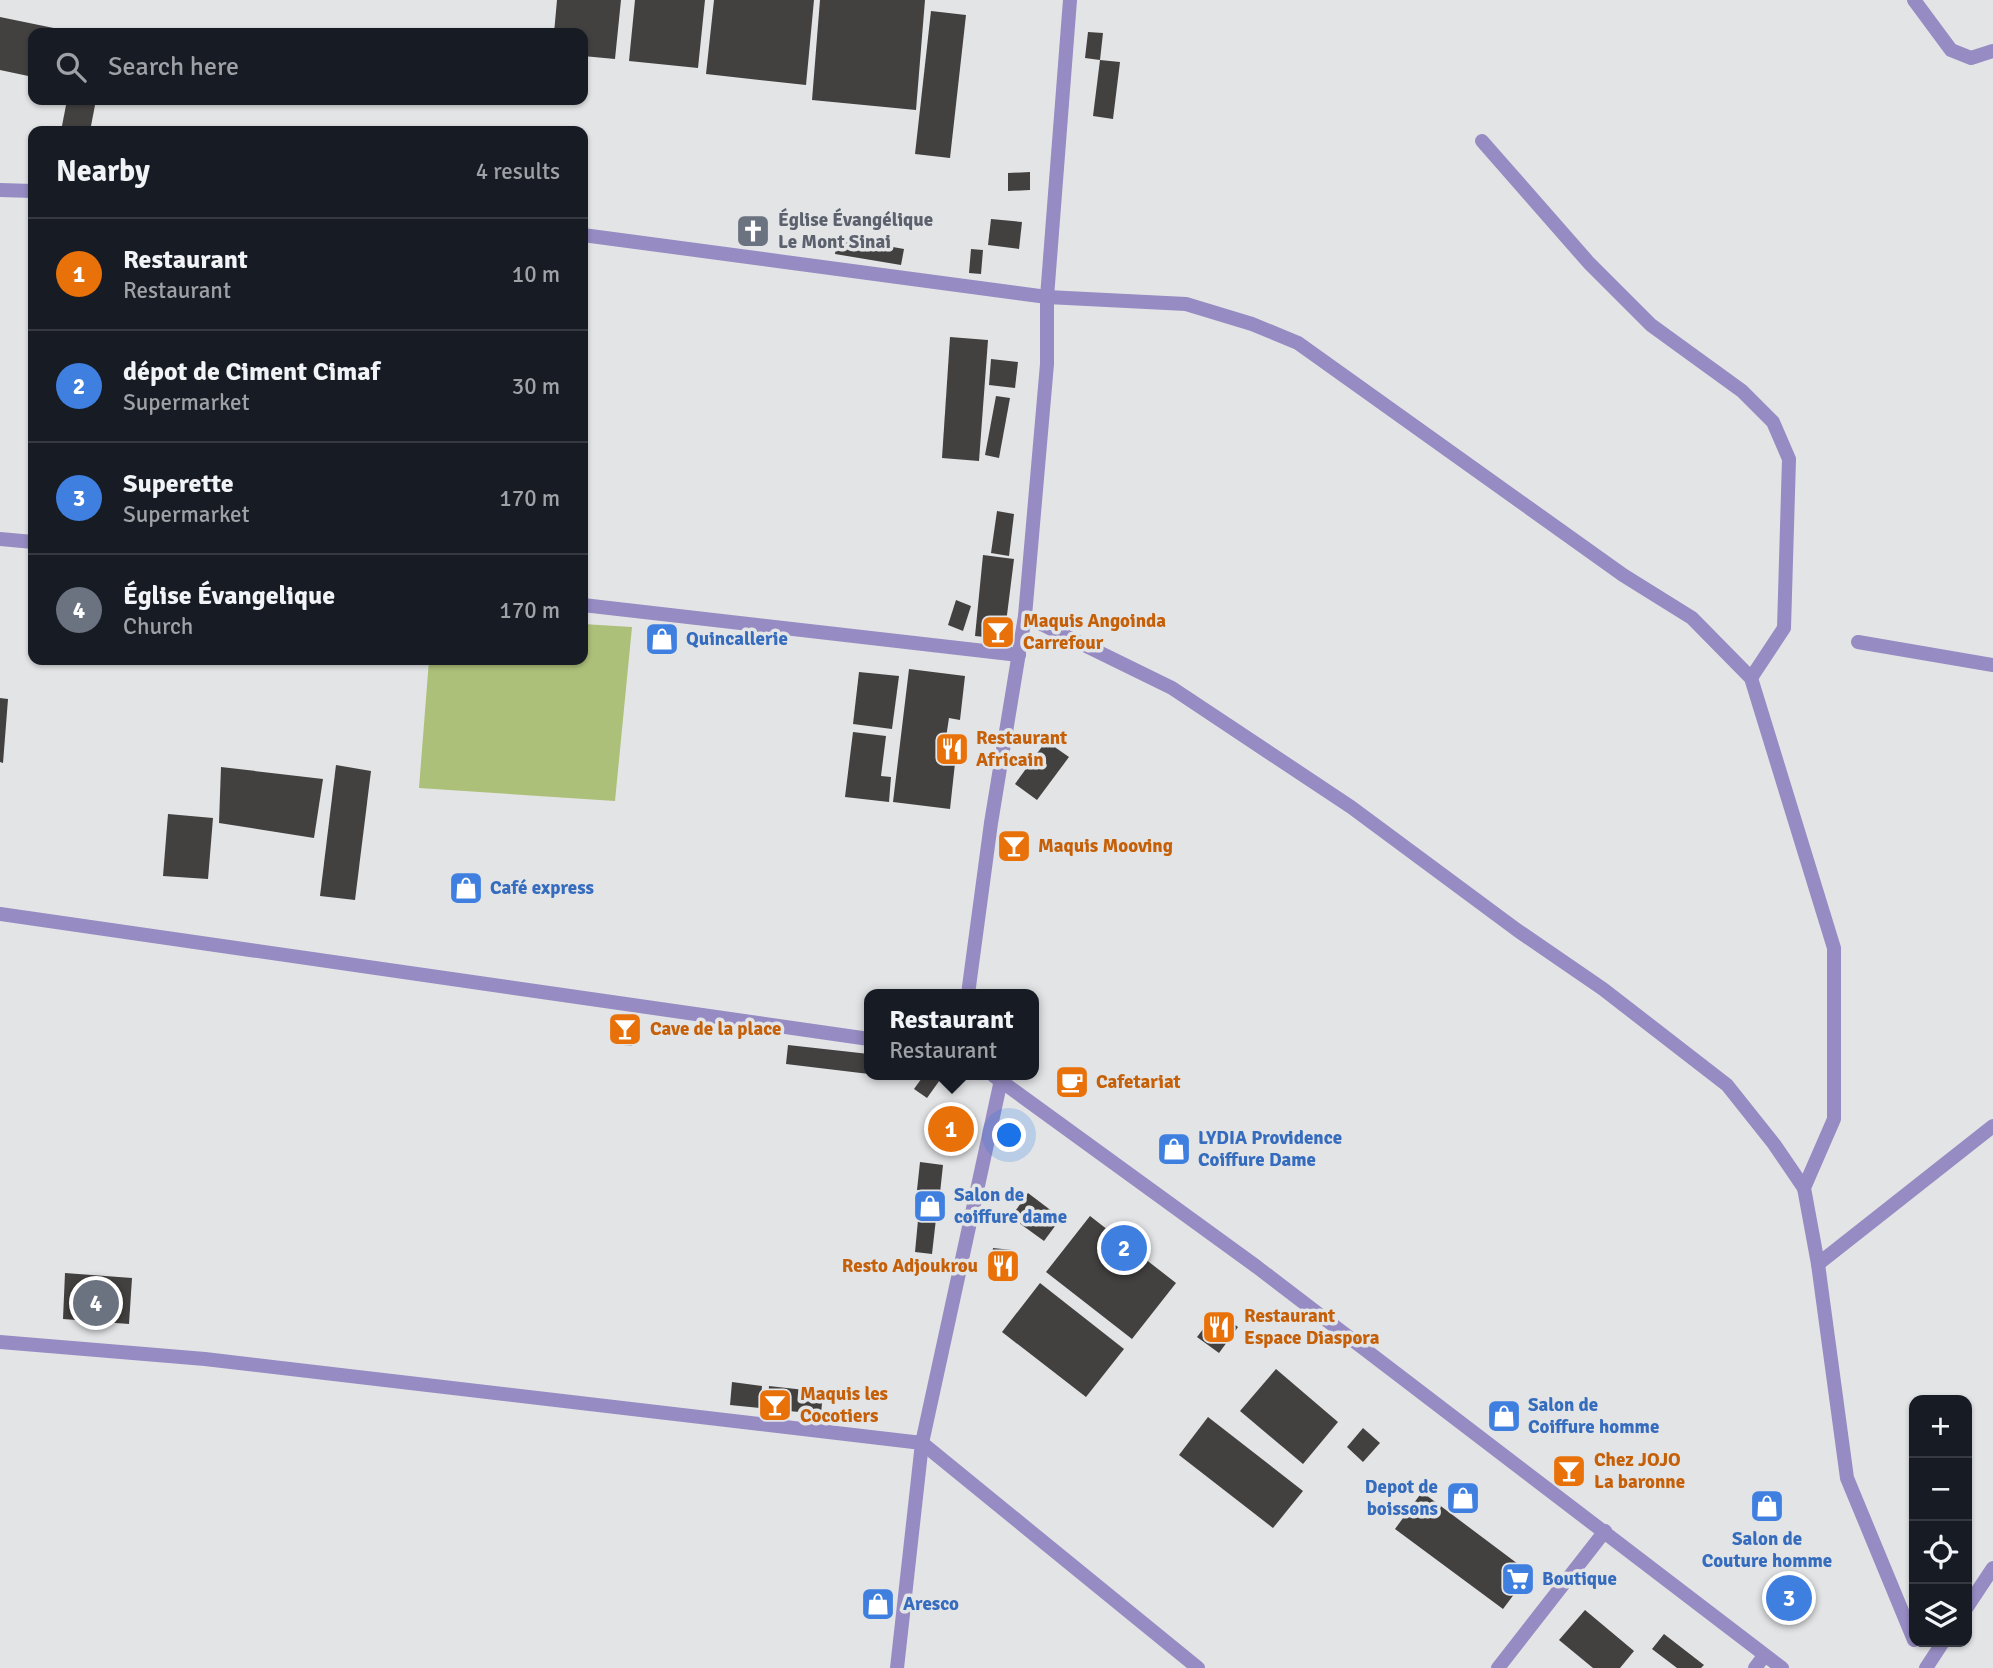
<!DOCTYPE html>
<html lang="en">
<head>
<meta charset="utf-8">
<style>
	:root { --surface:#171b24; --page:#20242c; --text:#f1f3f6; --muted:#9ea1a6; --line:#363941; --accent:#db2777 }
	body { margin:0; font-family:Signika,sans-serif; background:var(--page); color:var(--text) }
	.controls { position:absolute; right:21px; bottom:21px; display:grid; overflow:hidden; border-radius:14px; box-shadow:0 2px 5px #0004 }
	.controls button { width:63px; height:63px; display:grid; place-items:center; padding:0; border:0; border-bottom:2px solid var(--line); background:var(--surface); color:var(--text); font:35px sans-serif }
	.you { position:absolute; left:1010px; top:1136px; width:24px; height:24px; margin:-18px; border:5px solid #fff; border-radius:50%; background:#1a73e8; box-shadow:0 0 0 10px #1a73e833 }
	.badge { display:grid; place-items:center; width:46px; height:46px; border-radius:50%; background:var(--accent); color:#fff; font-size:23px; font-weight:700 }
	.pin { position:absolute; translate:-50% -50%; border:4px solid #fff; box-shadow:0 2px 7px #0006 }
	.popup { position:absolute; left:864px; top:989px; width:175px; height:91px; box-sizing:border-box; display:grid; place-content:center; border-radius:14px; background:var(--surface); filter:drop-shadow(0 2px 5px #0005); font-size:23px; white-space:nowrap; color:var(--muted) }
	.popup b { font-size:26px; color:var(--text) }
	.popup::after { content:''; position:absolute; left:50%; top:100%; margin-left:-14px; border:14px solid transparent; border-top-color:var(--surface) }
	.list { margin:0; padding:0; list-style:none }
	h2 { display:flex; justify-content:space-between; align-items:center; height:91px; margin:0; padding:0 28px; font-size:30px }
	h2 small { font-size:23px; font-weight:400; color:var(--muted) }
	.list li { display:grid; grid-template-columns:46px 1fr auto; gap:21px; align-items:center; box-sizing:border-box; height:112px; padding:0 28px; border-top:2px solid var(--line) }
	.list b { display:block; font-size:26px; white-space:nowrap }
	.list p { margin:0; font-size:23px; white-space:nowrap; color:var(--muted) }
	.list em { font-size:23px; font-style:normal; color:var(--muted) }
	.icon { flex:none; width:38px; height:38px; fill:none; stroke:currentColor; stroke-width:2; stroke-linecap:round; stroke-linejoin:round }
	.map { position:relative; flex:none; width:1993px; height:1668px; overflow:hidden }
	.search { position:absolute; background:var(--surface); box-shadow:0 2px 5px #0004; left:28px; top:28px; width:560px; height:77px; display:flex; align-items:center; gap:18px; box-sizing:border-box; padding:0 24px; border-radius:14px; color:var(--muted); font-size:26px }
	.panel { position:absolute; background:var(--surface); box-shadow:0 2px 5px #0004; left:28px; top:126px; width:560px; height:539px; border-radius:14px }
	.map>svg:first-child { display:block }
</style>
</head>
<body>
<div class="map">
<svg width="1993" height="1668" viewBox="0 0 1993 1668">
	<rect width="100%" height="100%" fill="#e3e4e6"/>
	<!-- green -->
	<path fill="#adc079" d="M 583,624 L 632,627 L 615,801 L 419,788 L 429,660 L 583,660 Z"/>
	<!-- building -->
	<g fill="#434140">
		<path d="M 557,0 L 621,0 L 615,59 L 583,56 L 583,33 L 554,33 Z"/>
		<path d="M 635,0 L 705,0 L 698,68 L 629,61 Z"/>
		<path d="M 714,0 L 814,0 L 806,85 L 706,74 Z"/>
		<path d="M 820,0 L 925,0 L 916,110 L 812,100 Z"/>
		<path d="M 931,11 L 966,15 L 950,158 L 915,154 Z"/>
		<path d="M 0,17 L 73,32 L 73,33 L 33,33 L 33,77 L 0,70 Z"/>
		<path d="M 1088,32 L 1103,33 L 1100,60 L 1120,62 L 1113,119 L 1093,116 L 1100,60 L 1085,58 Z"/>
		<path d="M 67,100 L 96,100 L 90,131 L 61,131 Z"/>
		<path d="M 1030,172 L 1030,190 L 1008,191 L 1008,173 Z"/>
		<path d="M 991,219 L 1022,222 L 1019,249 L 988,245 Z"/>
		<path d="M 837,237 L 904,249 L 901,265 L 835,254 Z"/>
		<path d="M 971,249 L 983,250 L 981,274 L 969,273 Z"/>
		<path d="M 950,337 L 988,340 L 979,461 L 942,458 Z"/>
		<path d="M 991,359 L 1018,362 L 1015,388 L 989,385 Z"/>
		<path d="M 996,396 L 1010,398 L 999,458 L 985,455 Z"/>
		<path d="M 997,511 L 1014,514 L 1009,556 L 991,553 Z"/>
		<path d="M 983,555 L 1014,559 L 1004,639 L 975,636 Z"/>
		<path d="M 956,600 L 971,606 L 963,631 L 948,625 Z"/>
		<path d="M 909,669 L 965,676 L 960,720 L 949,718 L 945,744 L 957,745 L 950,809 L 893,802 Z"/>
		<path d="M 859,672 L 899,676 L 892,729 L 853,724 Z"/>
		<path d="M 0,698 L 8,699 L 3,763 L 0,762 Z"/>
		<path d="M 853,732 L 886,736 L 881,776 L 891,777 L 889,802 L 845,797 Z"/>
		<path d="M 1046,741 L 1069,757 L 1037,800 L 1015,784 Z"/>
		<path d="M 336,765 L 371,771 L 355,900 L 320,896 Z"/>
		<path d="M 221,767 L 323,779 L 314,838 L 219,823 Z"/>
		<path d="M 168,814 L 213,818 L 208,879 L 163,876 Z"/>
		<path d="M 614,1023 L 634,1024 L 632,1046 L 613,1044 Z"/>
		<path d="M 788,1045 L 869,1054 L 869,1074 L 786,1064 Z"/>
		<path d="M 924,1075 L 938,1075 L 942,1077 L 927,1098 L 914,1089 Z"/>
		<path d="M 920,1162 L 943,1165 L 940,1193 L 917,1190 Z"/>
		<path d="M 1028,1193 L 1061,1218 L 1044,1241 L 1011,1217 Z"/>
		<path d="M 920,1199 L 938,1201 L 932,1254 L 915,1252 Z"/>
		<path d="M 1090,1216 L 1176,1283 L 1132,1339 L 1046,1272 Z"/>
		<path d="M 993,1248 L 1012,1250 L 1009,1281 L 990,1279 Z"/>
		<path d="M 65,1273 L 132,1278 L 129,1324 L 63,1319 Z"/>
		<path d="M 1040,1283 L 1124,1349 L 1086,1397 L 1002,1332 Z"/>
		<path d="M 1217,1311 L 1238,1327 L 1219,1353 L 1197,1337 Z"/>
		<path d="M 1276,1369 L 1338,1422 L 1303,1464 L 1240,1411 Z"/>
		<path d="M 732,1382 L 762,1386 L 760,1408 L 730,1405 Z"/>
		<path d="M 769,1386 L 823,1392 L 821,1414 L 767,1409 Z"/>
		<path d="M 1208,1417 L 1303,1491 L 1273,1528 L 1179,1455 Z"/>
		<path d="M 1363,1428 L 1380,1443 L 1363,1462 L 1347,1447 Z"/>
		<path d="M 1422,1492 L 1530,1573 L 1503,1609 L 1395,1529 Z"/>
		<path d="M 1585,1610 L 1634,1651 L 1620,1668 L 1593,1668 L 1559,1640 Z"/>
		<path d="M 1664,1634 L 1704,1665 L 1701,1668 L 1677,1668 L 1652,1649 Z"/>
	</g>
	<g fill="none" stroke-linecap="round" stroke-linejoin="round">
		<!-- street -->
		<g stroke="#968bc2" stroke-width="14">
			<path d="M 1914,0 L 1951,50 L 1971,58 L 1993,51"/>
			<path d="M 1482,141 L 1589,263 L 1651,325 L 1742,391 L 1773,422 L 1789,459 L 1784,628 L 1751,678"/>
			<path d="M 0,190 L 33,191"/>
			<path d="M 583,235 L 1047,297 L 1186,304 L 1252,324 L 1298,343 L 1623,575 L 1692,618 L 1751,678 L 1834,948 L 1834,1119 L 1804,1188 L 1818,1264 L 1847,1478 L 1914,1640"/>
			<path d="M 0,539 L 33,542"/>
			<path d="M 583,605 L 1019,655"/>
			<path d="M 1025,616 L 1172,688 L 1351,807 L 1517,930 L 1603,989 L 1727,1085 L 1774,1144 L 1804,1188"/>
			<path d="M 1858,642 L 1993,665"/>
			<path d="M 0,914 L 869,1039"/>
			<path d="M 968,994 L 991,823 L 1025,616 L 1047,364 L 1047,297 L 1070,0"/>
			<path d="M 994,1076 L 1257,1267 L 1782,1668"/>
			<path d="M 1818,1264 L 1993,1126"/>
			<path d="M 0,1342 L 205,1359 L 922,1443 L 1001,1080"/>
			<path d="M 922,1443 L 1198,1668"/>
			<path d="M 1967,1607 L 1993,1568"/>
			<path d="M 897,1668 L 922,1443"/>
			<path d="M 1498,1668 L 1605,1531"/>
			<path d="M 1755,1668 L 1764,1656"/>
			<path d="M 1926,1668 L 1943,1642"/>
		</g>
	</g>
	<!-- icons -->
	<defs>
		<g id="church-square" transform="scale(1.75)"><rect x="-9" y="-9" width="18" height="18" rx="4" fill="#6b7280" stroke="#e3e4e6"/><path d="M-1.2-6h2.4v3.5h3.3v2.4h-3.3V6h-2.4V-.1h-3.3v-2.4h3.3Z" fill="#fff"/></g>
		<g id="bar-square" transform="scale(1.75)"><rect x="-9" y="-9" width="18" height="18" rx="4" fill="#e8710a" stroke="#e3e4e6"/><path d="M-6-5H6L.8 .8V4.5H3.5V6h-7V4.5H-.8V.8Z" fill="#fff"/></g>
		<g id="shop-square" transform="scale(1.75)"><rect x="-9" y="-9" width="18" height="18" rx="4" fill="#3f7fe0" stroke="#e3e4e6"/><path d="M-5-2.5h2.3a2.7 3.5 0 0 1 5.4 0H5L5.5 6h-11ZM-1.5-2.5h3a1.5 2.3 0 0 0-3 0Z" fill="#fff"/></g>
		<g id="restaurant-square" transform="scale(1.75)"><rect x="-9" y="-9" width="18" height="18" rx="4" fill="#e8710a" stroke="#e3e4e6"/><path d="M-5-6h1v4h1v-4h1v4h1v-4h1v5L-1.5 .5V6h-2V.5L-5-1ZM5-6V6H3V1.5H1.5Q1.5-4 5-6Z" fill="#fff"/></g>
		<g id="cafe-square" transform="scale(1.75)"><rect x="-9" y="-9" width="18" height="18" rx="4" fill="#e8710a" stroke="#e3e4e6"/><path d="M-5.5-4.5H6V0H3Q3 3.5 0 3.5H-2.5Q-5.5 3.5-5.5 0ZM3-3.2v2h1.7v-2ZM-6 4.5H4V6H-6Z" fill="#fff"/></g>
		<g id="supermarket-square" transform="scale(1.75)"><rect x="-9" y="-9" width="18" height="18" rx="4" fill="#3f7fe0" stroke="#e3e4e6"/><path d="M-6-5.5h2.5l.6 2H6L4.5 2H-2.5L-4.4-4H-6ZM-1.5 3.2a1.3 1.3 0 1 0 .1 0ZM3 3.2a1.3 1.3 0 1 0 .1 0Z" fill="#fff"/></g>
	</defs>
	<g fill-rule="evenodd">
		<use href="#church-square" x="753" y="231"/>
		<use href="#bar-square" x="998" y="632"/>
		<use href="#shop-square" x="662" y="639"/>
		<use href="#restaurant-square" x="952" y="749"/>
		<use href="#bar-square" x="1014" y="846"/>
		<use href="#shop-square" x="466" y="888"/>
		<use href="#bar-square" x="625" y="1029"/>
		<use href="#cafe-square" x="1072" y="1082"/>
		<use href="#shop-square" x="1174" y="1149"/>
		<use href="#shop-square" x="930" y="1206"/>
		<use href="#restaurant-square" x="1003" y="1266"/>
		<use href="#restaurant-square" x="1219" y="1327"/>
		<use href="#bar-square" x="775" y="1405"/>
		<use href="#shop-square" x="1504" y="1416"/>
		<use href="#bar-square" x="1569" y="1471"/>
		<use href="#shop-square" x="1463" y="1498"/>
		<use href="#shop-square" x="1767" y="1506"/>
		<use href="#supermarket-square" x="1518" y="1579"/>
		<use href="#shop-square" x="878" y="1604"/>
	</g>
	<g text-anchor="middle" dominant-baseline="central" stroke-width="7" stroke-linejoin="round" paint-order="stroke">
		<!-- worship labels -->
		<g font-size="19" font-weight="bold" fill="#5b616d" stroke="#e3e4e6" text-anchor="start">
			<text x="778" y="220">Église Évangélique<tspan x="778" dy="22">Le Mont Sinai</tspan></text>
		</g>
		<!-- food labels -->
		<g font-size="19" font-weight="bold" fill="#c56008" stroke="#e3e4e6" text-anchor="start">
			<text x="1023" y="621">Maquis Angoinda<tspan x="1023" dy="22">Carrefour</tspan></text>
			<text x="976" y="738">Restaurant<tspan x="976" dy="22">Africain</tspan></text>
			<text x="1038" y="846">Maquis Mooving</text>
			<text x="650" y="1029">Cave de la place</text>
			<text x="1096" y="1082">Cafetariat</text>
			<text x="978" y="1266" text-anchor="end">Resto Adjoukrou</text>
			<text x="1244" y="1316">Restaurant<tspan x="1244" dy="22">Espace Diaspora</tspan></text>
			<text x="800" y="1394">Maquis les<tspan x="800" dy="22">Cocotiers</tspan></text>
			<text x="1594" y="1460">Chez JOJO<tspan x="1594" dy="22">La baronne</tspan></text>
		</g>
		<!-- shop labels -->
		<g font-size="19" font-weight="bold" fill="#366cbe" stroke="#e3e4e6" text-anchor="start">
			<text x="686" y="639">Quincallerie</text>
			<text x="490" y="888">Café express</text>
			<text x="1198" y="1138">LYDIA Providence<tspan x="1198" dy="22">Coiffure Dame</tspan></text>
			<text x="954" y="1195">Salon de<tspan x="954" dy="22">coiffure dame</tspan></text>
			<text x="1528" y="1405">Salon de<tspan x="1528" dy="22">Coiffure homme</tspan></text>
			<text x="1438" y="1487" text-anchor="end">Depot de<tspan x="1438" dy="22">boissons</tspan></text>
			<text x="1767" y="1539" text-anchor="middle">Salon de<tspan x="1767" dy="22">Couture homme</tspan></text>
			<text x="1542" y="1579">Boutique</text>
			<text x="903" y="1604">Aresco</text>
		</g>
	</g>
</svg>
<div class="controls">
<button>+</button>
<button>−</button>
<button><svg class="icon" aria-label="locate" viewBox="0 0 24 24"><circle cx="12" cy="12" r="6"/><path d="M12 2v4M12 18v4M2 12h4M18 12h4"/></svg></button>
<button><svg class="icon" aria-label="layers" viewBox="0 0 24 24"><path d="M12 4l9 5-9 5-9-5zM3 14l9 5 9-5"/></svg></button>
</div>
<div class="you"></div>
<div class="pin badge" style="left:951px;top:1129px;background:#e8710a">1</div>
<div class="popup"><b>Restaurant</b>Restaurant</div>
<div class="pin badge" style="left:1124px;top:1248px;background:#3f7fe0">2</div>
<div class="pin badge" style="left:1789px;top:1598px;background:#3f7fe0">3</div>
<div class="pin badge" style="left:96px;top:1303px;background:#6b7280">4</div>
<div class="search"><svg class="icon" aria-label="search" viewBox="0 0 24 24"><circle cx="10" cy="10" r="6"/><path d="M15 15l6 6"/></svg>Search here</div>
<section class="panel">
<h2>Nearby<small>4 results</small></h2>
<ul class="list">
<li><span class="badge" style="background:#e8710a">1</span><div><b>Restaurant</b><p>Restaurant</p></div><em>10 m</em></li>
<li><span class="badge" style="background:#3f7fe0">2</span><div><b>dépot de Ciment Cimaf</b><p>Supermarket</p></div><em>30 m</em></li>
<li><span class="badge" style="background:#3f7fe0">3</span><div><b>Superette</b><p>Supermarket</p></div><em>170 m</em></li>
<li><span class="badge" style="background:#6b7280">4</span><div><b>Église Évangelique</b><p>Church</p></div><em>170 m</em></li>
</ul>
</section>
</div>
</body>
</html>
